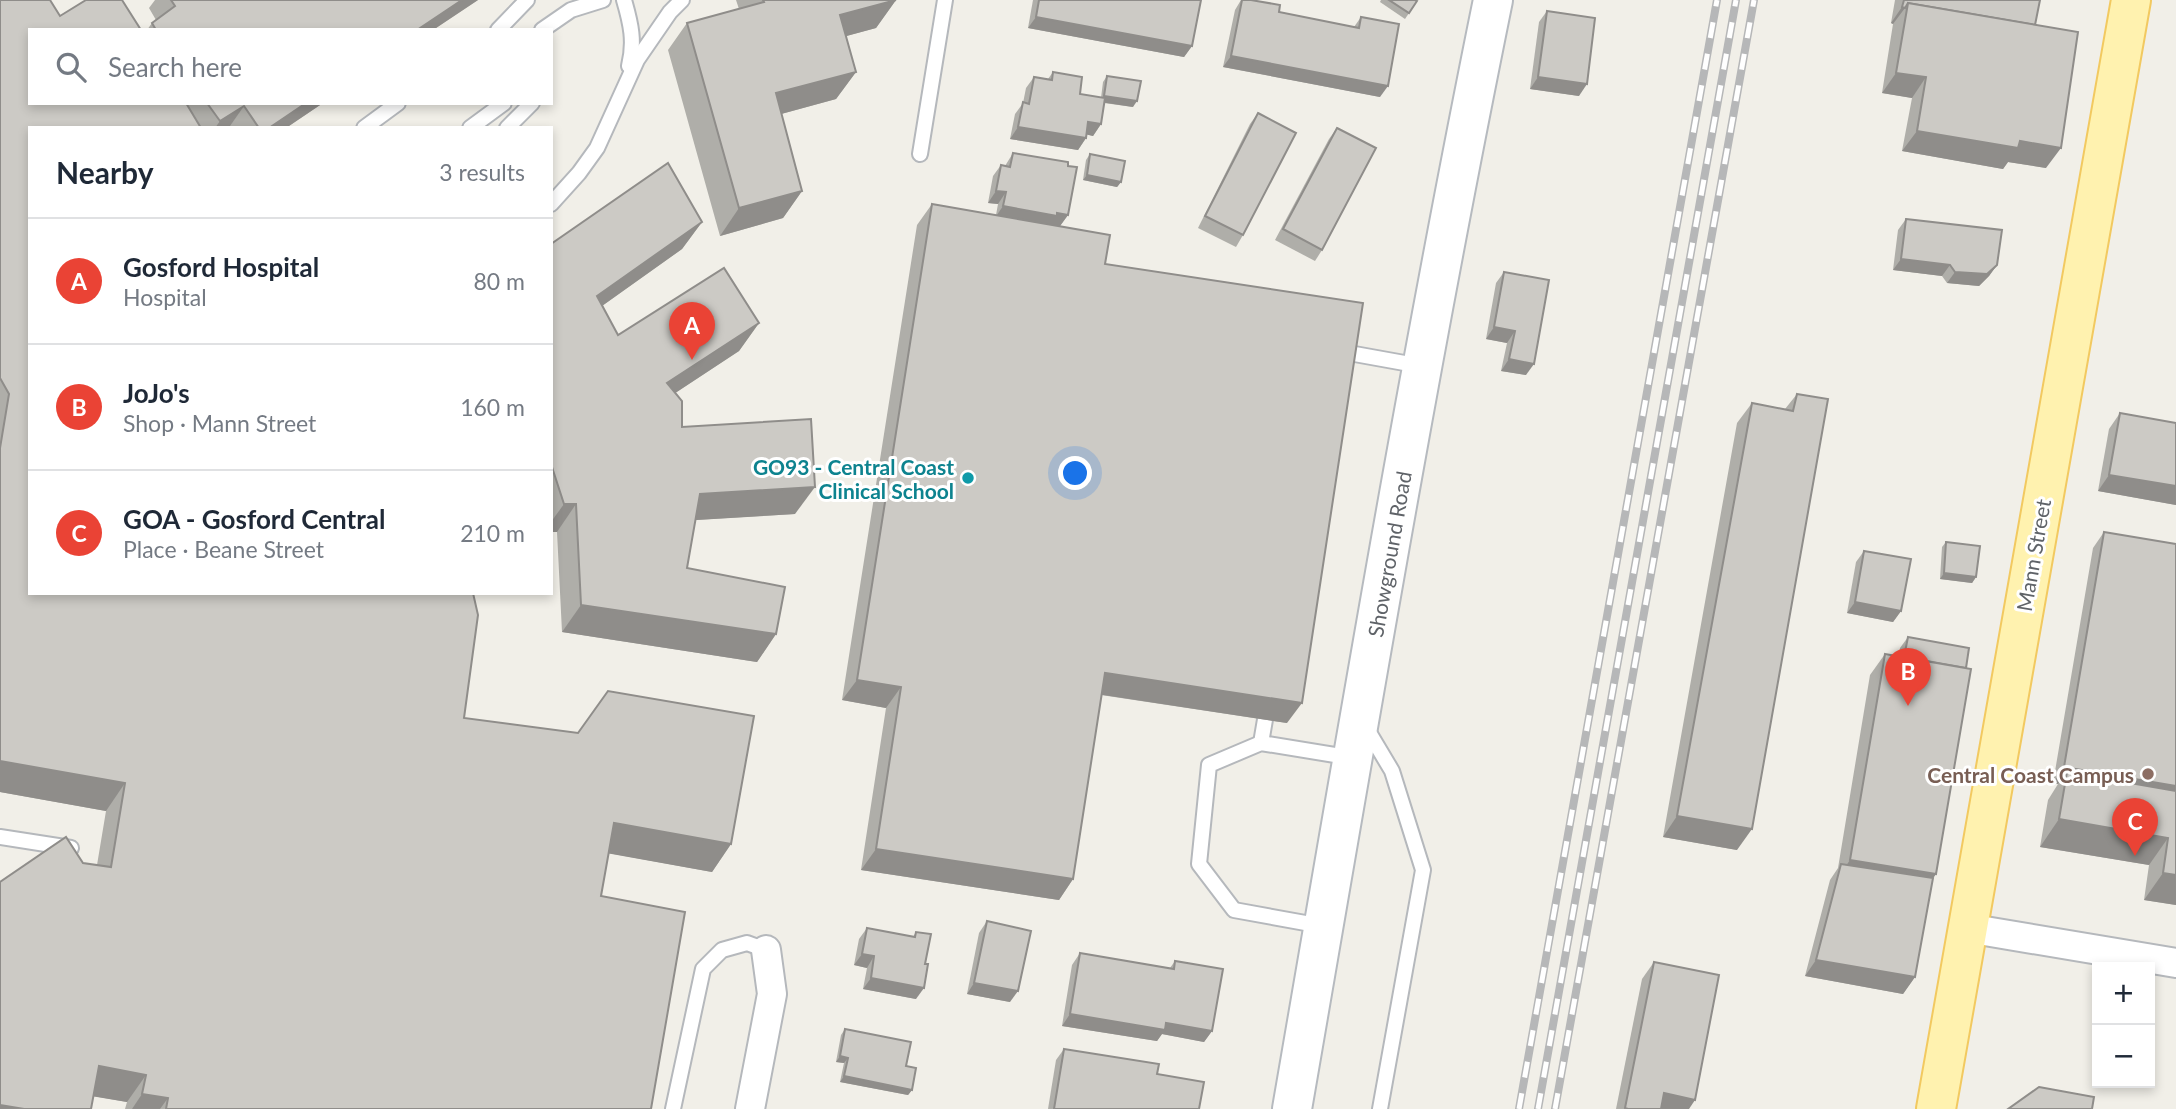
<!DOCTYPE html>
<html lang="en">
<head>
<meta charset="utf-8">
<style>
	:root { --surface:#fff; --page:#f2f2f3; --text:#1f2937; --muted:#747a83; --line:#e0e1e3; --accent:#ea4335 }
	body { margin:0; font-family:Lato,sans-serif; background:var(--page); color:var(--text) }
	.controls { position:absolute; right:21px; bottom:21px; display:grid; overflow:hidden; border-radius:0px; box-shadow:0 4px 10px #0003 }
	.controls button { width:63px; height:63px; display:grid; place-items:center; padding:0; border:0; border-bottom:2px solid var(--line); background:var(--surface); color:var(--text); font:35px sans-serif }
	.you { position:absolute; left:1076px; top:474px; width:24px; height:24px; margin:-18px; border:5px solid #fff; border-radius:50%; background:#1a73e8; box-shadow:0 0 0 10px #1a73e833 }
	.badge { display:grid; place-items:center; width:46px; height:46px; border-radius:50%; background:var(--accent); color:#fff; font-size:23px; font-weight:700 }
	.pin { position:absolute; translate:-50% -58px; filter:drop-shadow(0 2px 4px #0008) }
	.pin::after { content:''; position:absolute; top:37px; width:24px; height:21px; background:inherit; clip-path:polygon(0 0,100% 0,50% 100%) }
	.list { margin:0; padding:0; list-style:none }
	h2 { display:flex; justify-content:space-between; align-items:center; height:91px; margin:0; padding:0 28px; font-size:30px }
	h2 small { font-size:23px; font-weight:400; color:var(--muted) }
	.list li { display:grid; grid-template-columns:46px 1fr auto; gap:21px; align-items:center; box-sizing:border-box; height:126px; padding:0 28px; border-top:2px solid var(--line) }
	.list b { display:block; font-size:26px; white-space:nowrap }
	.list p { margin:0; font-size:23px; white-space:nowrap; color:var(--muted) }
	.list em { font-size:23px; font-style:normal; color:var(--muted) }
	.icon { flex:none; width:38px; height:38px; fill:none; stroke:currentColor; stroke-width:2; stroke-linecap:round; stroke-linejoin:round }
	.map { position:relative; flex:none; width:2176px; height:1109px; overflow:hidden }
	.search { position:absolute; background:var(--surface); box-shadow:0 4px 10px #0003; left:28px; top:28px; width:525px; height:77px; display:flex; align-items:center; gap:18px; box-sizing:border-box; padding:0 24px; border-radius:0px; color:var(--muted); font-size:26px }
	.panel { position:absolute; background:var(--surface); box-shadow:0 4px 10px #0003; left:28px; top:126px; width:525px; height:469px; border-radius:0px }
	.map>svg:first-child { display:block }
</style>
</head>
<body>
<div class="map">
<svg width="2176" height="1109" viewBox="0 0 2176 1109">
	<rect width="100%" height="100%" fill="#f1efe8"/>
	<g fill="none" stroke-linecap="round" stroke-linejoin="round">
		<!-- lane casing -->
		<g stroke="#b5b8bc" stroke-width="18">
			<g id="lane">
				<path d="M 624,0 C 631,24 635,42 629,66"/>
				<path d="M 498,30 L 527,0"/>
				<path d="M 542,30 L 571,10 L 603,0"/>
				<path d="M 364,128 L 398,103"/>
				<path d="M 470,128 L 504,103"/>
				<path d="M 507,128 L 532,103"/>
				<path d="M 920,154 L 945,0"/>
				<path d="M 551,204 L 579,173 L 597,148 L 637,60 L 670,12 L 682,0"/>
				<path d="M 1338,351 L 1421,366"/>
				<path d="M 1364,724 L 1392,771 L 1423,870 L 1380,1109"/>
				<path d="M 1261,743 L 1268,702"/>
				<path d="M 0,837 L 71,848"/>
				<path d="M 1322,926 L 1234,910 L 1199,864 L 1209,765 L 1261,743 L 1353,758"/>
				<path d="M 673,1109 L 703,969 L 722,950 L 747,943 L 766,950"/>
			</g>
		</g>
		<!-- street casing -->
		<g stroke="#b5b8bc" stroke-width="32">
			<g id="street">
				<path d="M 1967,928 L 2176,963"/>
				<path d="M 750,1109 L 772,994 L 766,950"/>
			</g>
		</g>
		<!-- secondary casing -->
		<g stroke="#b6babf" stroke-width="42">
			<path id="secondary" d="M 1292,1109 C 1356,739 1418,368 1493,0"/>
		</g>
		<!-- primary casing -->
		<g stroke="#f2c960" stroke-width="42">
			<path id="primary" d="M 1936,1109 L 2131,0"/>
		</g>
		<!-- lane -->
		<use href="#lane" stroke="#fff" stroke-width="14"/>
		<!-- street -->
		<use href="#street" stroke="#fff" stroke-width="28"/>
		<!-- secondary -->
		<use href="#secondary" stroke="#fff" stroke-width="38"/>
		<!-- primary -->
		<use href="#primary" stroke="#fff2af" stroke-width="38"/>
		<!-- rail casing -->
		<g stroke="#b6b7b8" stroke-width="8">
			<g id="rail">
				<path d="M 1519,1109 L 1717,0"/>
				<path d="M 1538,1109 L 1736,0"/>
				<path d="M 1555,1109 L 1754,0"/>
			</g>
		</g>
		<!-- rail -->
		<use href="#rail" stroke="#fff" stroke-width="5" stroke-dasharray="16" stroke-linecap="butt"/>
	</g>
	<!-- wall -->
	<g fill="#afaea9">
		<path d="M 0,0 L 60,16 L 30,103 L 323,103 L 286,128 L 231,128 L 230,126 L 228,128 L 30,128 L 464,718 L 731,844 L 712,872 L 608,853 L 601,896 L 651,1109 L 125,1109 L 127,1102 L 93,1096 L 83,863 L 97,865 L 106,811 L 0,792 Z"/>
		<path d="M 155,0 L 478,0 L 433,30 L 147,30 L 152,23 L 156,20 L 149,8 Z"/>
		<path d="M 736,0 L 896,0 L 876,28 L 846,36 L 856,72 L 836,99 L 781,114 L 802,191 L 783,218 L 720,236 L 668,50 L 687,23 L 739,9 Z"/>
		<path d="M 1033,0 L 1201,0 L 1192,46 L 1184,57 L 1028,28 Z"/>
		<path d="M 1241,0 L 1251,0 L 1279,12 L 1354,27 L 1361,17 L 1380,97 L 1223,67 L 1235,10 Z"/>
		<path d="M 1381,0 L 1415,0 L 1417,1 L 1405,19 L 1380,2 Z"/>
		<path d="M 1895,0 L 2040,0 L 2035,25 L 2046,168 L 2008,162 L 2003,169 L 1902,151 L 1912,98 L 1882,93 L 1893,24 L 1891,23 Z"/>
		<path d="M 1547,11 L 1579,96 L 1530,89 L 1539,22 Z"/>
		<path d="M 1053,72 L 1080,94 L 1101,98 L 1103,82 L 1107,76 L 1133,107 L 1104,103 L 1101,124 L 1093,136 L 1086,134 L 1086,138 L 1078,150 L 1010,139 L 1015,114 L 1023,103 L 1026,88 L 1034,77 L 1048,79 Z"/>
		<path d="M 1258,113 L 1243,235 L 1236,247 L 1198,228 L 1250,124 Z"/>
		<path d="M 1337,128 L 1322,250 L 1315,261 L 1275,240 L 1329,139 Z"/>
		<path d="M 1013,153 L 1068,215 L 1060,226 L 1105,264 L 1287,723 L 1101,695 L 1073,879 L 1059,900 L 861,870 L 886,708 L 842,700 L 917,225 L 932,204 L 996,215 L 998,204 L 988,203 L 993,176 L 1001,165 L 1005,166 Z"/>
		<path d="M 1090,154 L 1121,182 L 1117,187 L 1083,180 L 1086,160 Z"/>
		<path d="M 1906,219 L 1997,265 L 1989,276 L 1979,286 L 1947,283 L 1942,276 L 1893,270 L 1898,230 Z"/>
		<path d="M 702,222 L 682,249 L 602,306 L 618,335 L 759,323 L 739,351 L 675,393 L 682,427 L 795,514 L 695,520 L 687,568 L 776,634 L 757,662 L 562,632 L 557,532 L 551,532 L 551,244 Z"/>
		<path d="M 1504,272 L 1526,375 L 1501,371 L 1507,343 L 1486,339 L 1496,283 Z"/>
		<path d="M 1797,394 L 1737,850 L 1663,837 L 1737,423 L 1752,403 L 1785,409 Z"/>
		<path d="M 2120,413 L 2176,423 L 2176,505 L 2098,491 L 2109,429 Z"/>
		<path d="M 2104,532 L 2176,544 L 2176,905 L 2144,900 L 2149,865 L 2040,847 L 2048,800 L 2058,784 L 2053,783 L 2093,548 Z"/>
		<path d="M 1946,542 L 1976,577 L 1972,583 L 1940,579 L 1942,547 Z"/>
		<path d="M 1864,551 L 1901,611 L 1893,622 L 1847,613 L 1856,562 Z"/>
		<path d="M 1908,637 L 1966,668 L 1936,874 L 1933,878 L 1915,977 L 1903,994 L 1805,976 L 1830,880 L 1838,868 L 1870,675 L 1885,654 L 1899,656 L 1900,648 Z"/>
		<path d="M 987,921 L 1010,1002 L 967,994 L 979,933 Z"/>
		<path d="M 867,928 L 913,937 L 916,932 L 916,999 L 863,989 L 867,968 L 854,965 L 859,939 Z"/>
		<path d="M 1080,953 L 1170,968 L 1175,961 L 1212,1031 L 1204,1042 L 1162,1034 L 1157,1041 L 1062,1026 L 1072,965 Z"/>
		<path d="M 1654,962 L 1689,1109 L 1616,1109 L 1642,979 Z"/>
		<path d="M 845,1029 L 906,1066 L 912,1090 L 908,1095 L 840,1082 L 844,1063 L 836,1062 L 841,1035 Z"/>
		<path d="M 1064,1049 L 1157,1074 L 1199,1109 L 1048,1109 L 1056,1060 Z"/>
	</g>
	<!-- shaded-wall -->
	<g fill="#8f8d8a">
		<path d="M 462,0 L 478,0 L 433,30 L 417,30 Z"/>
		<path d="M 896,0 L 876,28 L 821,43 L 840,15 Z"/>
		<path d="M 1902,7 L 1905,8 L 1893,24 L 1891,23 Z"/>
		<path d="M 1036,17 L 1192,46 L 1184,57 L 1028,28 Z"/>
		<path d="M 1231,56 L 1388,86 L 1380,97 L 1223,67 Z"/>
		<path d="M 856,72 L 836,99 L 756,121 L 776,93 Z"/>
		<path d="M 1896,73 L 1926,77 L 1912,98 L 1882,93 Z"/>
		<path d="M 1538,77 L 1587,84 L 1579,96 L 1530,89 Z"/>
		<path d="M 1104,96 L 1137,101 L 1133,107 L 1100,102 Z"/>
		<path d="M 306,103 L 323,103 L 286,128 L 269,128 Z"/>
		<path d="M 244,106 L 230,126 L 228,128 L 215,128 L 220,121 Z"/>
		<path d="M 1088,122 L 1101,124 L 1093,136 L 1080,133 Z"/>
		<path d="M 1018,127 L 1086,138 L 1078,150 L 1010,139 Z"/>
		<path d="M 1917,131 L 2020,141 L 2061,148 L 2046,168 L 2008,162 L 2003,169 L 1902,151 Z"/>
		<path d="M 1087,175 L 1121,182 L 1117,187 L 1083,180 Z"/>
		<path d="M 802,191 L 783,218 L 720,236 L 739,208 Z"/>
		<path d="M 996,191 L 1006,192 L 998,204 L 988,203 Z"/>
		<path d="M 1003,206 L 1057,213 L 1068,215 L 1060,226 L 995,218 Z"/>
		<path d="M 702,222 L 682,249 L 578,323 L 597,296 Z"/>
		<path d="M 1901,259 L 1950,265 L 1942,276 L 1893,270 Z"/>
		<path d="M 1997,265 L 1989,276 L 1979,286 L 1947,283 L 1955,272 Z"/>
		<path d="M 759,323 L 739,351 L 648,411 L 667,383 Z"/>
		<path d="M 1494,327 L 1515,331 L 1507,343 L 1486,339 Z"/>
		<path d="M 1509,359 L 1534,364 L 1526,375 L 1501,371 Z"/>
		<path d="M 2109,475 L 2176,486 L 2176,505 L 2098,491 Z"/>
		<path d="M 815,487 L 795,514 L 680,521 L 700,494 Z"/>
		<path d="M 564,504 L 576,504 L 557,532 L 551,532 L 551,522 Z"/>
		<path d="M 1944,573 L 1976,577 L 1972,583 L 1940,579 Z"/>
		<path d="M 1855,602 L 1901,611 L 1893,622 L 1847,613 Z"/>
		<path d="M 581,605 L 776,634 L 757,662 L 562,632 Z"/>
		<path d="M 1105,673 L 1302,703 L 1287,723 L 1090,693 Z"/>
		<path d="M 857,680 L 901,687 L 886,708 L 842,700 Z"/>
		<path d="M 0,761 L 125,783 L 106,811 L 0,792 Z"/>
		<path d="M 2064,767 L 2176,786 L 2176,804 L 2067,772 L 2058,784 L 2053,783 Z"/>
		<path d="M 1677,816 L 1752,829 L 1737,850 L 1663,837 Z"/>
		<path d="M 2059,819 L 2168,838 L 2149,865 L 2040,847 Z"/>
		<path d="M 614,823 L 731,844 L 712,872 L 595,851 Z"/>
		<path d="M 876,849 L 1073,879 L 1059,900 L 861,870 Z"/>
		<path d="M 1850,860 L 1936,874 L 1922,894 L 1837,879 Z"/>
		<path d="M 2163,873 L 2176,875 L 2176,905 L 2144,900 Z"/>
		<path d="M 862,954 L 874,956 L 867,968 L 854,965 Z"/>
		<path d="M 1816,960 L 1915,977 L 1903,994 L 1805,976 Z"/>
		<path d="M 871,978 L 924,988 L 916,999 L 863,989 Z"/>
		<path d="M 974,983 L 1018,991 L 1010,1002 L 967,994 Z"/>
		<path d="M 1070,1014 L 1166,1023 L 1212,1031 L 1204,1042 L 1162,1034 L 1157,1041 L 1062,1026 Z"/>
		<path d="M 840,1056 L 848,1058 L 844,1063 L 836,1062 Z"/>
		<path d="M 99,1066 L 146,1075 L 127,1102 L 79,1094 Z"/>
		<path d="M 844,1076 L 912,1090 L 908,1095 L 840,1082 Z"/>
		<path d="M 1664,1093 L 1695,1100 L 1689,1109 L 1653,1109 Z"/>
		<path d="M 142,1094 L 168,1098 L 160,1109 L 132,1109 Z"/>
		<path d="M 0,1105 L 24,1109 L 0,1109 Z"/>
	</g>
	<!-- building -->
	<g fill="#cccac5" stroke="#8f8d8a" stroke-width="2">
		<path d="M 0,0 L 50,0 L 60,16 L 86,0 L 122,0 L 141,30 L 30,30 L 30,103 L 186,103 L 201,128 L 30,128 L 30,593 L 473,593 L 478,615 L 464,718 L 578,733 L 608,691 L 754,716 L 731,844 L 614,823 L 601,896 L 685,912 L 651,1109 L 166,1109 L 168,1098 L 142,1094 L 146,1075 L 99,1066 L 91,1109 L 24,1109 L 0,1105 L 0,882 L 66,837 L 83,863 L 111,867 L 125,783 L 0,761 L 0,448 L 9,394 L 0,378 Z"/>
		<path d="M 171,0 L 462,0 L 417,30 L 156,30 L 152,23 L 175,6 Z"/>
		<path d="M 763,0 L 896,0 L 840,15 L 856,72 L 776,93 L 802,191 L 739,208 L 687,23 L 764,2 Z"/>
		<path d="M 1039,0 L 1201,0 L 1192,46 L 1036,17 Z"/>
		<path d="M 1242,0 L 1251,0 L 1280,5 L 1279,12 L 1359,28 L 1361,17 L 1399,24 L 1388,86 L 1231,56 Z"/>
		<path d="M 1389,0 L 1415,0 L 1417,1 L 1409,13 Z"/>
		<path d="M 1904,0 L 2040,0 L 2035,25 L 1908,3 L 1905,8 L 1902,7 Z"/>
		<path d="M 1908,3 L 2078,32 L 2061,148 L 2020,141 L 2018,148 L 1917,131 L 1926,77 L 1896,73 Z"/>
		<path d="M 1547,11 L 1595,18 L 1587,84 L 1538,77 Z"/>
		<path d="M 1053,72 L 1082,77 L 1080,94 L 1105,98 L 1101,124 L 1088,122 L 1086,138 L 1018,127 L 1023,102 L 1029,104 L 1034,77 L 1052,80 Z"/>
		<path d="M 1107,76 L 1141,81 L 1137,101 L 1104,96 Z"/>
		<path d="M 207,103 L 306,103 L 269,128 L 259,128 L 244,106 L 220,121 Z"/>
		<path d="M 1258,113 L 1296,133 L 1243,235 L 1205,216 Z"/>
		<path d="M 1337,128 L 1376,148 L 1322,250 L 1283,229 Z"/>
		<path d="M 1013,153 L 1068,162 L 1068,166 L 1077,167 L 1068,215 L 1057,213 L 1057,216 L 1003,206 L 1006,192 L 996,191 L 1001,165 L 1010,167 Z"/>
		<path d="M 1090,154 L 1125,161 L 1121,182 L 1087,175 Z"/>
		<path d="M 668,163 L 702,222 L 597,296 L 618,335 L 724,268 L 759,323 L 667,383 L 682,401 L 682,427 L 811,419 L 815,487 L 700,494 L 687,568 L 785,587 L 776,634 L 581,605 L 576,504 L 564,504 L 551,464 L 551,244 Z"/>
		<path d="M 932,204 L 1110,235 L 1105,264 L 1363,303 L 1302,703 L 1105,673 L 1073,879 L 876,849 L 901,687 L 857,680 Z"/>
		<path d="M 1906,219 L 2002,230 L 1997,265 L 1987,274 L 1955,272 L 1950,265 L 1901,259 Z"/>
		<path d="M 1504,272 L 1549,280 L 1534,364 L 1509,359 L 1515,331 L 1494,327 Z"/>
		<path d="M 1797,394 L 1828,399 L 1752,829 L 1677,816 L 1752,403 L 1793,411 Z"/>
		<path d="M 2120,413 L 2176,423 L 2176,486 L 2109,475 Z"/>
		<path d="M 2104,532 L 2176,544 L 2176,786 L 2064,767 Z"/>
		<path d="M 1946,542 L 1980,546 L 1976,577 L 1944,573 Z"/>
		<path d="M 1864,551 L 1911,559 L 1901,611 L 1855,602 Z"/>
		<path d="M 1908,637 L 1969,648 L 1966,668 L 1904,657 Z"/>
		<path d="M 1885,654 L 1971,669 L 1936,874 L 1850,860 Z"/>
		<path d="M 2067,772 L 2176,791 L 2176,875 L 2163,873 L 2168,838 L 2059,819 Z"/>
		<path d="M 1841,864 L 1933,878 L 1915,977 L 1816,960 Z"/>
		<path d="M 987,921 L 1031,931 L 1018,991 L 974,983 Z"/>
		<path d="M 867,928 L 915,937 L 916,932 L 931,934 L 925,964 L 928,964 L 924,988 L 871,978 L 874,956 L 862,954 Z"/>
		<path d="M 1080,953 L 1174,969 L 1175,961 L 1223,969 L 1212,1031 L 1166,1023 L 1165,1030 L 1070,1014 Z"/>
		<path d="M 1654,962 L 1719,975 L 1695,1100 L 1664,1093 L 1661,1109 L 1628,1109 L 1625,1108 Z"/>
		<path d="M 845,1029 L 911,1042 L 906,1066 L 916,1068 L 912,1090 L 844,1076 L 848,1058 L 840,1056 Z"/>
		<path d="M 1064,1049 L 1159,1064 L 1157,1074 L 1204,1082 L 1199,1109 L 1054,1109 Z"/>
		<path d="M 2039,1087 L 2094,1097 L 2092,1109 L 2008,1109 Z"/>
	</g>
	<!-- markers -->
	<circle fill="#0f9aa8" stroke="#fff" stroke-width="2.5" cx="968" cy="478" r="7"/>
	<circle fill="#8d6e63" stroke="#fff" stroke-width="2.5" cx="2148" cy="774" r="7"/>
	<g text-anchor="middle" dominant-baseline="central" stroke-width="6" stroke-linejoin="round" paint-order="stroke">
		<!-- culture labels -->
		<g font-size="21" font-weight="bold" fill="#0d838f" stroke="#fff" text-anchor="end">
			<text x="954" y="466">GO93 - Central Coast<tspan x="954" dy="24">Clinical School</tspan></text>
		</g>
		<!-- street labels -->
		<g font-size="21" fill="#5f6368" stroke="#fff">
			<text transform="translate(1389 554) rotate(-80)">Showground Road</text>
			<text transform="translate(2033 555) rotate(-80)">Mann Street</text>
		</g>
		<!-- education labels -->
		<g font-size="21" font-weight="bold" fill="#785e54" stroke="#fff" text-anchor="end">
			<text x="2134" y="774">Central Coast Campus</text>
		</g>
	</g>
</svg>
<div class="controls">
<button>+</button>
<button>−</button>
</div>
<div class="you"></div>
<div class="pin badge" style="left:692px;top:360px">A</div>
<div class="pin badge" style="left:1908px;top:706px">B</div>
<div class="pin badge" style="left:2135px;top:856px">C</div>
<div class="search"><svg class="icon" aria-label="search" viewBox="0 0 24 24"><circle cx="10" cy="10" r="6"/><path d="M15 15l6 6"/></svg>Search here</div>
<section class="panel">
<h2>Nearby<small>3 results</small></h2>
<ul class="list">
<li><span class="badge">A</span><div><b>Gosford Hospital</b><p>Hospital</p></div><em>80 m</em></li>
<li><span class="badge">B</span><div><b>JoJo's</b><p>Shop · Mann Street</p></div><em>160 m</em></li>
<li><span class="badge">C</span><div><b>GOA - Gosford Central</b><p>Place · Beane Street</p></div><em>210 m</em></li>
</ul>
</section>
</div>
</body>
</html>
